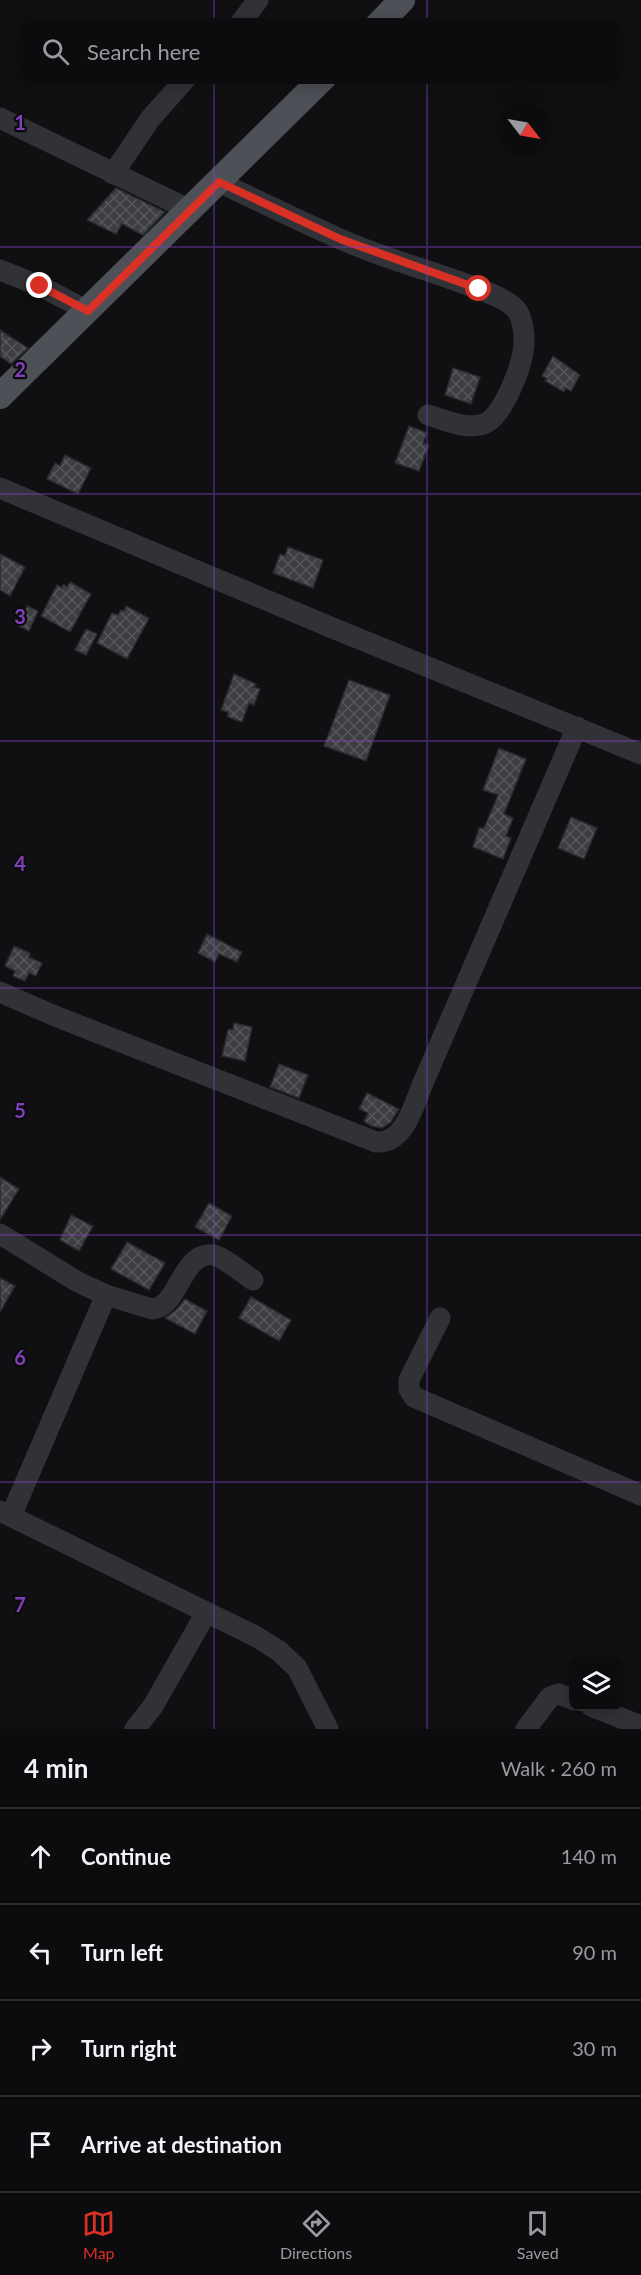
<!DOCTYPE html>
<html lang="en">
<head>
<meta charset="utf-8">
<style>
	:root { --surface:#0c0c0e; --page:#1a1a1c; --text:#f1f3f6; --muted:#9a9b9e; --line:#2c2c2e; --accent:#d93025 }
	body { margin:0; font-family:Lato,sans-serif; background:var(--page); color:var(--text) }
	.controls { position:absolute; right:18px; bottom:18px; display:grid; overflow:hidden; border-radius:12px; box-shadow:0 3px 15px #0003 }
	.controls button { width:54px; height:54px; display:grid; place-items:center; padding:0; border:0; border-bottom:2px solid var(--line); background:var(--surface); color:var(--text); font:30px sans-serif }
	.compass { position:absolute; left:497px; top:102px; width:54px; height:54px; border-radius:50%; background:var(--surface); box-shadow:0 3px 15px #0003; rotate:121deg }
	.stop { position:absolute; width:18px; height:18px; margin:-14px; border:4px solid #d93025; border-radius:50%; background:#fff }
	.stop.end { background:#d93025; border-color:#fff; box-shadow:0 2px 6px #0008 }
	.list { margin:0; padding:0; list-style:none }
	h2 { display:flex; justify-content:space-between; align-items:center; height:78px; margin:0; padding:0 24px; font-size:26px }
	h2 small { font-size:20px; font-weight:400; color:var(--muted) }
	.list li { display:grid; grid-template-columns:39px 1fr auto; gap:18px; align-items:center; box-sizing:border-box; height:96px; padding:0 24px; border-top:2px solid var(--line) }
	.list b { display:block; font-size:22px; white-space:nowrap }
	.list em { font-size:20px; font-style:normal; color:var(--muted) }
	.icon { flex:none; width:33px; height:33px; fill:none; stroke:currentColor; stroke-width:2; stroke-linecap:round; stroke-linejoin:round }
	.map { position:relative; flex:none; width:641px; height:1729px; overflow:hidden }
	.search { position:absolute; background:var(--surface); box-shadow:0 3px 15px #0003; left:18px; right:18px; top:18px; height:66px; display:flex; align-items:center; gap:15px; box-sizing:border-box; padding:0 21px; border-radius:24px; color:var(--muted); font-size:22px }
	.sheet { height:462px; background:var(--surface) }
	nav { display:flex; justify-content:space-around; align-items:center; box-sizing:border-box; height:84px; border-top:2px solid var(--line); background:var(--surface); font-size:16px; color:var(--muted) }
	nav a { display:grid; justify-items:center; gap:3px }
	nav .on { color:var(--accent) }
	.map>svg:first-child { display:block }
</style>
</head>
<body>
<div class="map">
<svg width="641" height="1729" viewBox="0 0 641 1729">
	<defs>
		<pattern id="building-cross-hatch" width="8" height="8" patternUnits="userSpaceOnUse" patternTransform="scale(1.5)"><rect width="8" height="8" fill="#3c3e42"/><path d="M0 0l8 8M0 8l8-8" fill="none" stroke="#55575b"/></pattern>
	</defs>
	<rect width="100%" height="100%" fill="#101012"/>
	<!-- building -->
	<g fill="url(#building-cross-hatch)" stroke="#2a2a2e" stroke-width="1.5">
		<path d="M 116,188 L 163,211 L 165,212 L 143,235 L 122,224 L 116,234 L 87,220 Z"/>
		<path d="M 0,330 L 28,348 L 11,364 L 0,356 Z"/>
		<path d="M 553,356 L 580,375 L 571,391 L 566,388 L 564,392 L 545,381 L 547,379 L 542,376 Z"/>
		<path d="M 453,368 L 480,377 L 471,404 L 445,395 Z"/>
		<path d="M 409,426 L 427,433 L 423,443 L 429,445 L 419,471 L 395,463 Z"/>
		<path d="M 65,455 L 91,468 L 78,494 L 47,479 L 55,463 L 60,466 Z"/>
		<path d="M 288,547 L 323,560 L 313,588 L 273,573 L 280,554 L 285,556 Z"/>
		<path d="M 0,554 L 25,567 L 10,596 L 0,590 Z"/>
		<path d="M 70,582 L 91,594 L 70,632 L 41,616 L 57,585 L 62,588 L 63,584 L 67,587 Z"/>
		<path d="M 27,606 L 38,611 L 29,631 L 18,626 Z"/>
		<path d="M 126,606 L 149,618 L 127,659 L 97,643 L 112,613 L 118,615 L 121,610 L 124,611 Z"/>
		<path d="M 86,629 L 97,634 L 86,655 L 75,650 Z"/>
		<path d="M 234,674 L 256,684 L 254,687 L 260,689 L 254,705 L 249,703 L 242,722 L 228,717 L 228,712 L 221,710 Z"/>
		<path d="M 349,680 L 390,695 L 366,761 L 324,746 Z"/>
		<path d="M 499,748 L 526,759 L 504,814 L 513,818 L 506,836 L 511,838 L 503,859 L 473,847 L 479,828 L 484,828 L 498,795 L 483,790 Z"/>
		<path d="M 571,817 L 597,828 L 584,859 L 558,848 Z"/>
		<path d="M 207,934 L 242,952 L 237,962 L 219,954 L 215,962 L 198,953 Z"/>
		<path d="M 14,946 L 30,953 L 29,957 L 42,963 L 36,976 L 29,973 L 25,981 L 13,976 L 15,971 L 5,966 Z"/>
		<path d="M 234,1023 L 252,1027 L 245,1061 L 222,1056 L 228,1030 L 233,1029 Z"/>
		<path d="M 279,1064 L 308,1075 L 299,1098 L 270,1087 Z"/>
		<path d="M 367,1093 L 399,1109 L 391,1122 L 382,1128 L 371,1126 L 364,1121 L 368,1113 L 359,1109 Z"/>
		<path d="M 0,1177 L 19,1189 L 0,1220 Z"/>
		<path d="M 209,1203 L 232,1216 L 219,1240 L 195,1227 Z"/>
		<path d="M 71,1215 L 93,1226 L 79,1251 L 60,1240 Z"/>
		<path d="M 127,1242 L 165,1263 L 149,1290 L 111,1269 Z"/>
		<path d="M 0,1278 L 15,1286 L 0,1312 Z"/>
		<path d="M 251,1297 L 291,1320 L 279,1341 L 239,1318 Z"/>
		<path d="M 185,1299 L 207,1311 L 195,1334 L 165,1318 L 177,1309 Z"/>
	</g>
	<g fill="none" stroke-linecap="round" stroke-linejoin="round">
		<!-- minor -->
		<g stroke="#313237" stroke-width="21">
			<path d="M 238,26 L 258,0"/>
			<path d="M 0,118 L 190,210"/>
			<path d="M 113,174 L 150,119 L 188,76"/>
			<path d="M 219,182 C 258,201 298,220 338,238 C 375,255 415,266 454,280 C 470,286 509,297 518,312 C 524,323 525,340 523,352 C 520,370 503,415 486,423 C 468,431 445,420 428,415"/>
			<path d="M 0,270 L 40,286 L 88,311"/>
			<path d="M 0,488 L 335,629 L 641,754"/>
			<path d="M 0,992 L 55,1016 L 376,1142 C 405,1144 414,1104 423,1083 L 577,727"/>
			<path d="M 0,1234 L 78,1282 L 106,1295 L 11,1516"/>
			<path d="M 106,1295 L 152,1309 C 180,1307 181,1251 213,1255 C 222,1256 244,1274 253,1280"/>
			<path d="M 440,1318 L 409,1380 L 409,1389 L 414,1397 L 641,1495"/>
			<path d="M 0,1511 L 255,1636 L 279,1651 L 297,1668 L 328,1729"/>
			<path d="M 591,1706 L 641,1726"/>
			<path d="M 135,1729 L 153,1706 L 206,1613"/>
			<path d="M 526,1729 L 550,1697 L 559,1694 L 574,1700"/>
		</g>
		<!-- major -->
		<g stroke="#4d5056" stroke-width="26">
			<path d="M 377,26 L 402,0"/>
			<path d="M 0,396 L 325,76"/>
		</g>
	</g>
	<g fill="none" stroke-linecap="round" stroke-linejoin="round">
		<!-- route -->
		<path stroke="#d93025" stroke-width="8" d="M 40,286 L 88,311 L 219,182 L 340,239 L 479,289"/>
	</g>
	<!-- grid -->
	<path fill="none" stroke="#813fbd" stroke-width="1.5" stroke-opacity="0.55" d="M 214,0 L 214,26M 427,0 L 427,26M 214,76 L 214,1729M 427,76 L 427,1729M 0,247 L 641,247M 0,494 L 641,494M 0,741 L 641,741M 0,988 L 641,988M 0,1235 L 641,1235M 0,1482 L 641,1482"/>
	<g font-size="20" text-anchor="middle" font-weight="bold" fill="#813fbd" stroke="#0b0b0d" stroke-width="4.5" stroke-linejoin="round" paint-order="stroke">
		<text x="20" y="130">1</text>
		<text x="20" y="377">2</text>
		<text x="20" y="624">3</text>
		<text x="20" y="871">4</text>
		<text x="20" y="1118">5</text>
		<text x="20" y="1365">6</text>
		<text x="20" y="1612">7</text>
	</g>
</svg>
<div class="controls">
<button><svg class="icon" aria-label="layers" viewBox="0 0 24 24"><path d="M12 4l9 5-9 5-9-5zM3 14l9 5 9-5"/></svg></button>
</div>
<svg class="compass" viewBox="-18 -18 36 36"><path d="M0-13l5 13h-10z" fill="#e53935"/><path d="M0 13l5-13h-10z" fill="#9a9b9e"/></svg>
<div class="stop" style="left:479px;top:289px"></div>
<div class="stop end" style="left:40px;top:286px"></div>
<div class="search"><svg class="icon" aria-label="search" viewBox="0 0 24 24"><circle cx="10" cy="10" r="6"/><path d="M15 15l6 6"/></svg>Search here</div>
</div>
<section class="sheet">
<h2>4 min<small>Walk · 260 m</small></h2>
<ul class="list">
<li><svg class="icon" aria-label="ahead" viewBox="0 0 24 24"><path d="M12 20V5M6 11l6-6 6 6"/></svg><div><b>Continue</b></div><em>140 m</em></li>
<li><svg class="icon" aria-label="left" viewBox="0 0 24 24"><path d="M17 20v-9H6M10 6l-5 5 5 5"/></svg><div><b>Turn left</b></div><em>90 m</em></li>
<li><svg class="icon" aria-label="right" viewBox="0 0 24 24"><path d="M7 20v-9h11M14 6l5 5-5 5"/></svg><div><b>Turn right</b></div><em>30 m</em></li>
<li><svg class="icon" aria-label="arrive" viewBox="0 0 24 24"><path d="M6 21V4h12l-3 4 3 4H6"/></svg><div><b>Arrive at destination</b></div></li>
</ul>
</section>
<nav>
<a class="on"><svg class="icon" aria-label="map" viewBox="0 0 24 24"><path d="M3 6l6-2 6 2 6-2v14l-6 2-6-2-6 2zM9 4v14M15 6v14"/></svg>Map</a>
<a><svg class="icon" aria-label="directions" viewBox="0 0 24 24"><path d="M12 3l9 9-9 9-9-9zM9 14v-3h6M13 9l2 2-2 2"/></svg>Directions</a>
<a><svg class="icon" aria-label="saved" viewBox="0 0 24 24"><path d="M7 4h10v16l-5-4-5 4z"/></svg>Saved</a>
</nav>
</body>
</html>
